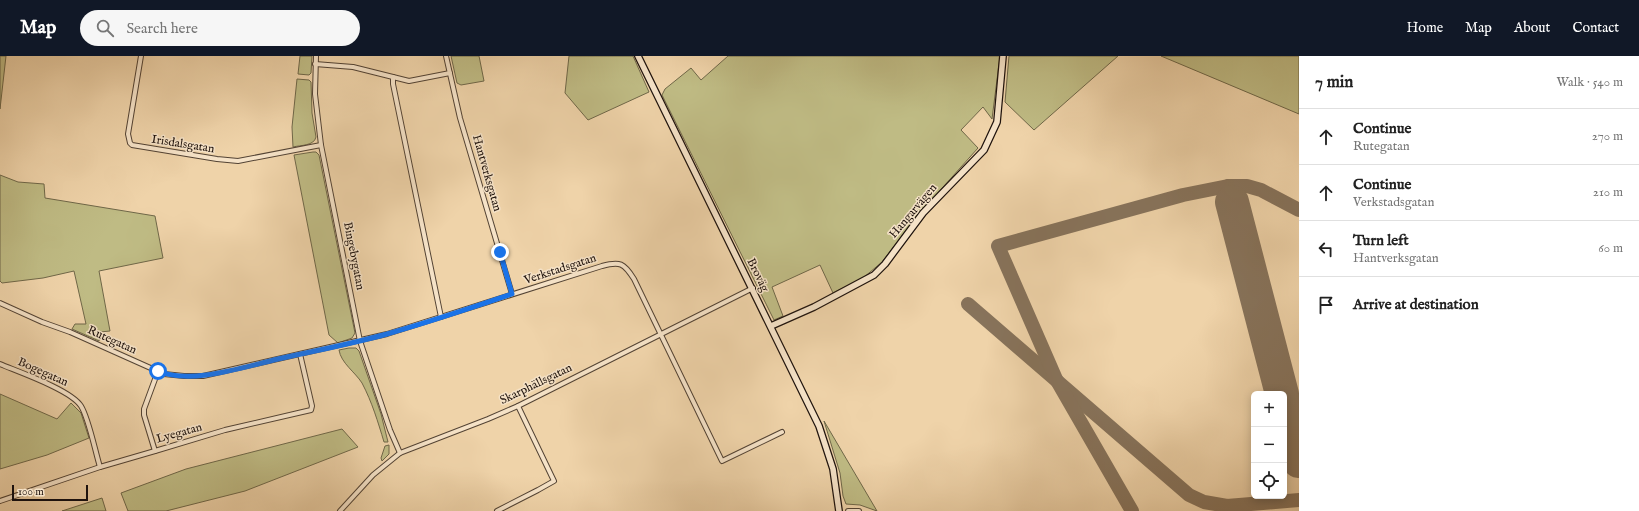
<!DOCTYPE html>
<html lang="en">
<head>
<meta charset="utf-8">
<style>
	:root { --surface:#fff; --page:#f6f6f6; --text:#222; --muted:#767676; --line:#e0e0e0; --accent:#111827 }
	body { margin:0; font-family:"IM FELL English",serif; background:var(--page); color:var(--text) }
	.controls { position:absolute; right:12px; bottom:12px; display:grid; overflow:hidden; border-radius:6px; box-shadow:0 2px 10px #0003 }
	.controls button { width:36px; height:36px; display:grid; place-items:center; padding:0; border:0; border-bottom:1px solid var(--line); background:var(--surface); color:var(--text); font:20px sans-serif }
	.scale { position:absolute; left:12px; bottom:10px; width:76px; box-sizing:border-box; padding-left:4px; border:2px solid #1f130d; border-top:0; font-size:11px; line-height:14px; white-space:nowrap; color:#1f130d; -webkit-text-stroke:3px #f5e2c7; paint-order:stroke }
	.stop { position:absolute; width:12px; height:12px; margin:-9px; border:3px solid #1a73e8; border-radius:50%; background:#fff }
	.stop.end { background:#1a73e8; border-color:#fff; box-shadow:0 1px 4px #0008 }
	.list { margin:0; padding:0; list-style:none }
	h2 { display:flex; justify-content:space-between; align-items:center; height:52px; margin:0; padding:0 16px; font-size:17px }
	h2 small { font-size:13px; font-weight:400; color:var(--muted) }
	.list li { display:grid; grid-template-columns:26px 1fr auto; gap:12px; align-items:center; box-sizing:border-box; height:56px; padding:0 16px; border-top:1px solid var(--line) }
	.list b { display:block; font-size:15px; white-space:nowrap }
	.list p { margin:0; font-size:13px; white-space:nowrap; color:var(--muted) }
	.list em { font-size:13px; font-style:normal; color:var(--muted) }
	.icon { flex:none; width:22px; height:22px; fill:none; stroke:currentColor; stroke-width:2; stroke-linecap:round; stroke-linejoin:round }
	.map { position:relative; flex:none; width:1299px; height:455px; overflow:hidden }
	header { display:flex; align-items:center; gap:24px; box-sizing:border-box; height:56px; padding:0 20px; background:var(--accent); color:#fff }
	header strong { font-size:19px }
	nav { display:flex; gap:22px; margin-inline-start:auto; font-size:14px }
	.search { width:280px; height:36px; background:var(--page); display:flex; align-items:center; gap:10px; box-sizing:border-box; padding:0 14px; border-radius:22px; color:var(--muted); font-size:15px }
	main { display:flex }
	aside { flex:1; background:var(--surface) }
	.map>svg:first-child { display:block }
</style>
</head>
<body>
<header>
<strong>Map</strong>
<div class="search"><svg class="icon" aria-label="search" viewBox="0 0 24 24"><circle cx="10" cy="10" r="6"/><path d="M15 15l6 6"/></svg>Search here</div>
<nav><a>Home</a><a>Map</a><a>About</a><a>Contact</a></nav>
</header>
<main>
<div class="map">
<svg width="1299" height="455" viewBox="0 0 1299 455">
	<rect width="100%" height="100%" fill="#efd3a9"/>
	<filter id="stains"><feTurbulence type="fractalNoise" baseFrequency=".005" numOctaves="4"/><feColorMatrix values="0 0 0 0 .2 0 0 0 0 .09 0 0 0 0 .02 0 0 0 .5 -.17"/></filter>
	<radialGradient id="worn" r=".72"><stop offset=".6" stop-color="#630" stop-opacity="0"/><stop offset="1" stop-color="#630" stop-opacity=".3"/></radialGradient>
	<!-- green -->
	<g fill="#bfbb84" stroke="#6f6748">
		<path d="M 0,0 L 6,0 L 0,53 Z"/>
		<path d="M 300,0 L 312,0 L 311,17 L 309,19 L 298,18 Z"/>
		<path d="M 451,0 L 479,0 L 484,25 L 461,29 L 457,27 Z"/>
		<path d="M 569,0 L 633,0 L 649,36 L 588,64 L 565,37 Z"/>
		<path d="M 728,0 L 1000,0 L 992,63 L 983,51 L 961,74 L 978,92 L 918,159 L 882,206 L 863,222 L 833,237 L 820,209 L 772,231 L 783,260 L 774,264 L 662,39 L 665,33 L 691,12 L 701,24 Z"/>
		<path d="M 1009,0 L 1118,0 L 1034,74 L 1005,46 Z"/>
		<path d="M 1161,0 L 1299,0 L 1299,58 Z"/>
		<path d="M 297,23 L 309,24 L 311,26 L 312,57 L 316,81 C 314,90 301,89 293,91 L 292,71 Z"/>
		<path d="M 313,96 L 316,96 L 319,99 L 355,277 L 352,282 L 338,287 L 329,279 L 294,99 Z"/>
		<path d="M 0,119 L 18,126 L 44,128 L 45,142 L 155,160 L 163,202 L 99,215 L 110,275 L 100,276 L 99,285 L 72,273 L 75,268 L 86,268 L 74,215 L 43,222 L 2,227 L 0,225 Z"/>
		<path d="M 349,292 L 356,292 L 359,295 L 381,358 L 388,386 L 384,386 C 378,366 372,346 362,327 C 355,316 341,307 339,294 Z"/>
		<path d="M 0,338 L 57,363 L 71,347 L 81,357 L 89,382 L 47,399 L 0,413 Z"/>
		<path d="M 824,365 L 877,455 L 860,449 L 846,448 L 843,440 L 840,417 Z"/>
		<path d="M 342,373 L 358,391 L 245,435 L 166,455 L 128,455 L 121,437 L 186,413 Z"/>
		<path d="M 389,389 L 389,398 L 382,405 L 381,402 L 385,390 Z"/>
		<path d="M 102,442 L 106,455 L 62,455 Z"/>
	</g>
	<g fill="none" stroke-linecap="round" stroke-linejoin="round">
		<!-- taxiway -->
		<g stroke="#87735b" stroke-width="14">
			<path d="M 1228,130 L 1232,146"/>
			<path d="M 968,248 L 1189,439 L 1204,446 L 1227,450 L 1299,444"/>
			<path d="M 1132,455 L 1056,323 L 998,190 L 1183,139 L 1228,130 L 1247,130 L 1261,134 L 1299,154"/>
		</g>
		<!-- runway -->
		<g stroke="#87735b" stroke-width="34">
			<path d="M 1232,146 L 1282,338"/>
			<path d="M 1284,347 L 1299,405"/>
		</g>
		<!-- street casing -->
		<g stroke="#534334" stroke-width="6">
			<g id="street">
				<path d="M 141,0 L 128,78 L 130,87 L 132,89 L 217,103 L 238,105 L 321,89"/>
				<path d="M 316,0 L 315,38 L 321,89 L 360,285 L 390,374 L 400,397"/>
				<path d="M 446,0 L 460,62 L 512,238"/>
				<path d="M 315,8 L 353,11 L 393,21"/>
				<path d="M 0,247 L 42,266 L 70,276 L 164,318 L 184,320 L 203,320 L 387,278 L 602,210 C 620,205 624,207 634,223 L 722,405 L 782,376"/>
				<path d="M 441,261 L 393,28 L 393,21 L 409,25 L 450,17"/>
				<path d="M 0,308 C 19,316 71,334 81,350 C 89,363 95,395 100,411"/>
				<path d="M 155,395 L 144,359 L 144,353 L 158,315"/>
				<path d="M 0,445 L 100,411 L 155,395 L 225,374 L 311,354 L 312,350 L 300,298"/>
				<path d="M 340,455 L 373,419 L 400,397 L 488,363 L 518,350 L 753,232"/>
				<path d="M 497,455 L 538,434 L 554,425 L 518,350"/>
				<path d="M 848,455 L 859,455"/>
			</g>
		</g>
		<!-- secondary casing -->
		<g stroke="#1f130d" stroke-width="8">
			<g id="secondary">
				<path d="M 638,0 L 819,370 L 833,413 L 839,455"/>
				<path d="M 771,270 L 814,251 L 874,219 L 885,208 L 923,157 L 984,94 L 997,66 L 1003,0"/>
			</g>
		</g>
		<!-- street -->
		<use href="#street" stroke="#f5e2c7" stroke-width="4"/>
		<!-- secondary -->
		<use href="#secondary" stroke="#f5e2c7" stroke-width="5.5"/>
	</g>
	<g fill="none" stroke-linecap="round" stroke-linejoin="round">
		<!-- route -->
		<path stroke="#1a73e8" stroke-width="5" d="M 158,315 C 191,329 243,311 278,303 C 314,295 351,288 387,278 C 429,266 471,252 512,238 L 500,196"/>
	</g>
	<g text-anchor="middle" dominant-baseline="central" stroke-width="3" stroke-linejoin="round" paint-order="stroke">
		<!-- street labels -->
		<g font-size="12" fill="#1f130d" stroke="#f5e2c7">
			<text transform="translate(183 88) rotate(9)">Irisdalsgatan</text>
			<text transform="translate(487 117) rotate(74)">Hantverksgatan</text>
			<text transform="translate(913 155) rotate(-50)">Hangarvägen</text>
			<text transform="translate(354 200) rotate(79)">Bingebygatan</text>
			<text transform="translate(560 213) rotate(-18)">Verkstadsgatan</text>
			<text transform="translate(758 219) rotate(64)">Broväg</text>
			<text transform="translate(112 284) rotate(24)">Rutegatan</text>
			<text transform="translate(43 316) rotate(24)">Bogegatan</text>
			<text transform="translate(536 328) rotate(-26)">Skarphällsgatan</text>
			<text transform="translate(179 377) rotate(-16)">Lyegatan</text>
		</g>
	</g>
	<rect width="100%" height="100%" filter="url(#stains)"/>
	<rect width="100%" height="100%" fill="url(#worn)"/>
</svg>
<div class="controls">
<button>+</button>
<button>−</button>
<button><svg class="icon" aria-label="locate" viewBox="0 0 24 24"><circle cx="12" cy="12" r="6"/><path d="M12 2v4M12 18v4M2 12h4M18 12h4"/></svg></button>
</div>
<div class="scale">100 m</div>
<div class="stop" style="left:158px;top:315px"></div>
<div class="stop end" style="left:500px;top:196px"></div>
</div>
<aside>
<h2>7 min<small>Walk · 540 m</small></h2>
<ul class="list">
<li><svg class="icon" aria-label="ahead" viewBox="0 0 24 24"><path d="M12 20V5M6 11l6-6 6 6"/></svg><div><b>Continue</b><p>Rutegatan</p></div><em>270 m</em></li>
<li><svg class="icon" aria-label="ahead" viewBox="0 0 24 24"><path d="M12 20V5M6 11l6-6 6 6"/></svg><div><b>Continue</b><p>Verkstadsgatan</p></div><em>210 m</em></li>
<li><svg class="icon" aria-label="left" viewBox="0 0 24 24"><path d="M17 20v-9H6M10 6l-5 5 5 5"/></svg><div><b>Turn left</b><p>Hantverksgatan</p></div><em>60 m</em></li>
<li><svg class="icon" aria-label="arrive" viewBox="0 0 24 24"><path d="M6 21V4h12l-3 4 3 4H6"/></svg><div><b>Arrive at destination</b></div></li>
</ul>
</aside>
</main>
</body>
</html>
